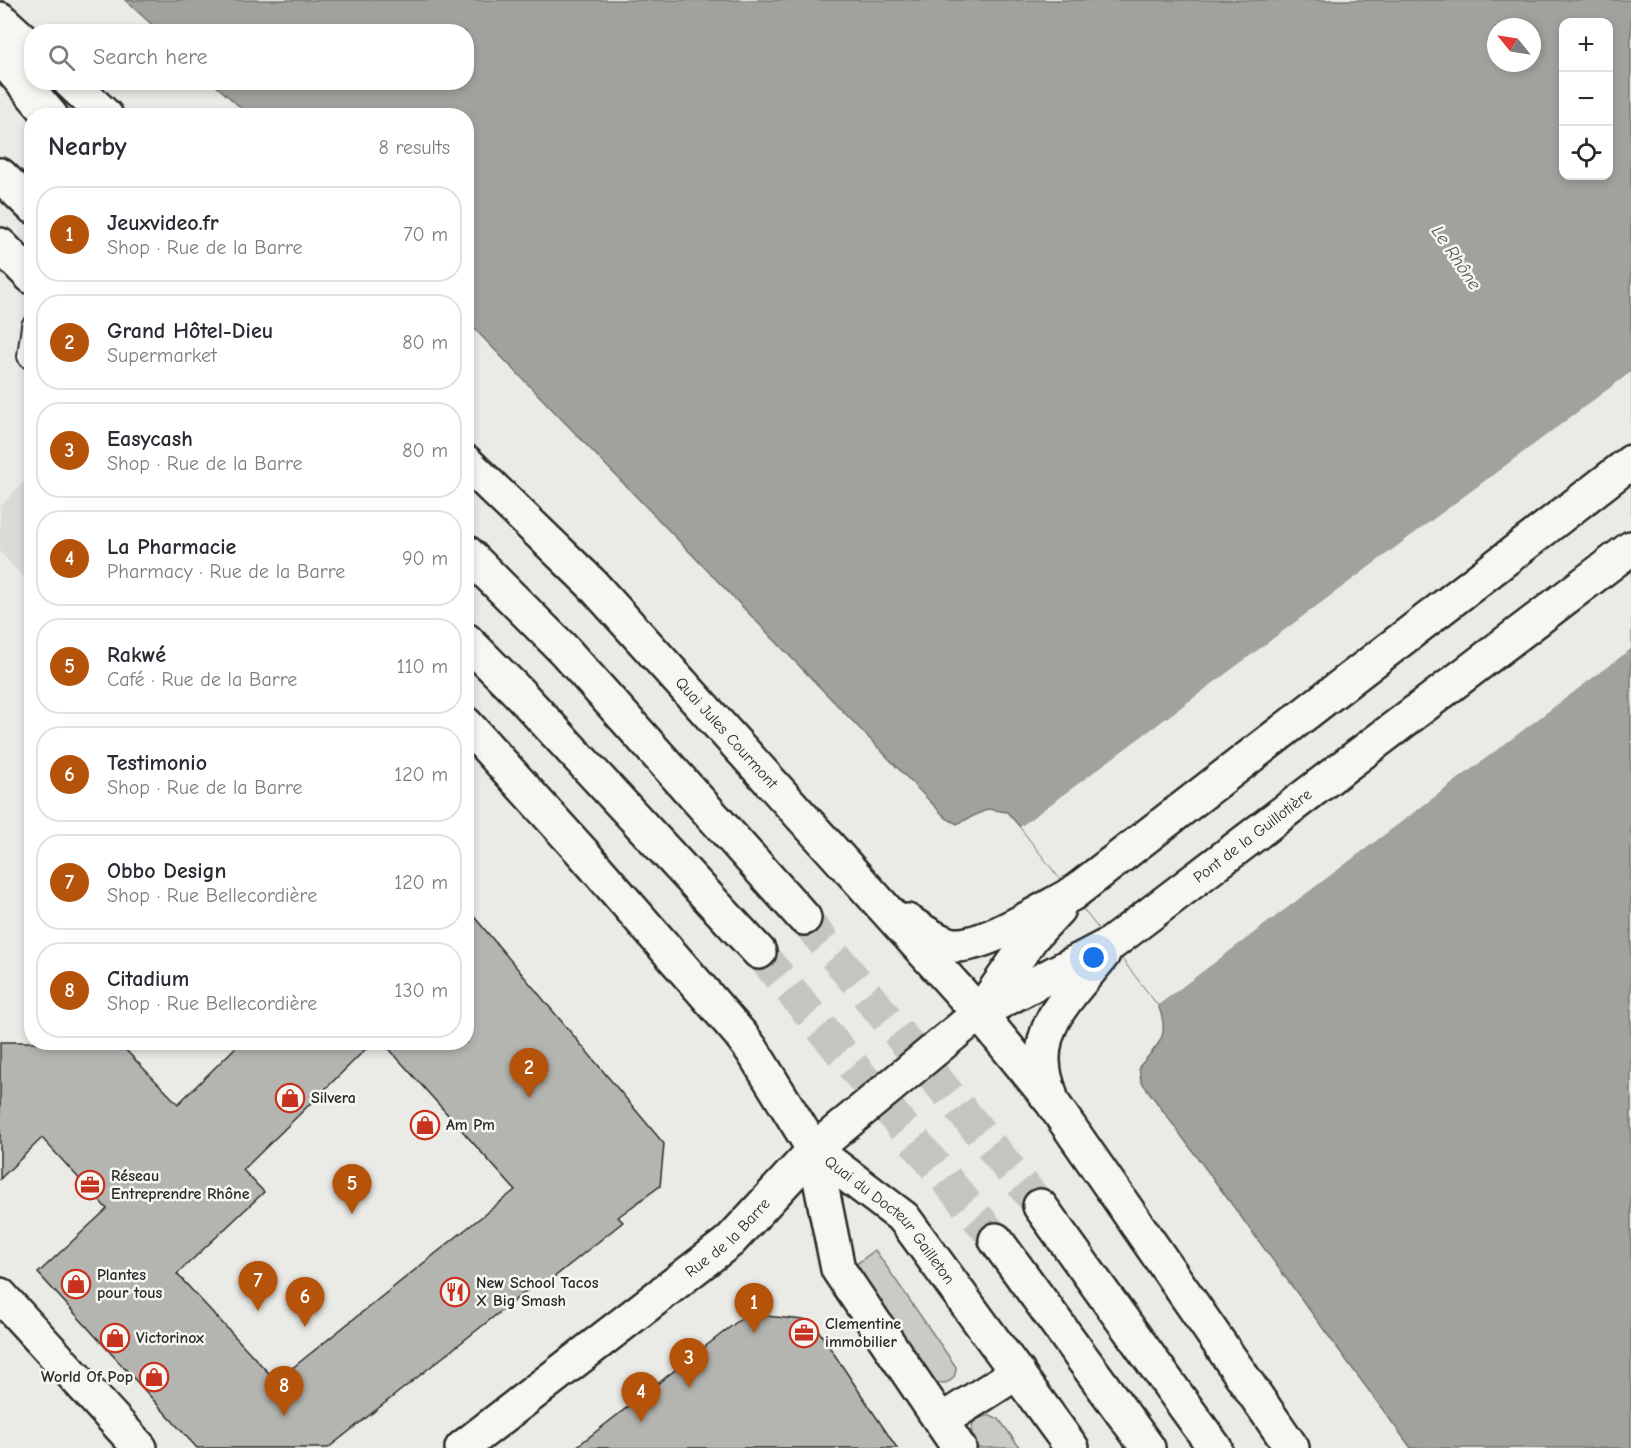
<!DOCTYPE html>
<html lang="en">
<head>
<meta charset="utf-8">
<style>
	:root { --surface:#fff; --page:#f7f7f7; --text:#2b2b33; --muted:#7c7c81; --line:#e1e1e2; --accent:#b45309 }
	body { margin:0; font-family:"Comic Neue",sans-serif; background:var(--page); color:var(--text) }
	.controls { position:absolute; right:18px; top:18px; display:grid; overflow:hidden; border-radius:12px; box-shadow:0 3px 9px #0003 }
	.controls button { width:54px; height:54px; display:grid; place-items:center; padding:0; border:0; border-bottom:2px solid var(--line); background:var(--surface); color:var(--text); font:30px sans-serif }
	.compass { position:absolute; left:1487px; top:18px; width:54px; height:54px; border-radius:50%; background:var(--surface); box-shadow:0 3px 9px #0003; rotate:300deg }
	.you { position:absolute; left:1094px; top:958px; width:21px; height:21px; margin:-15px; border:4px solid #fff; border-radius:50%; background:#1a73e8; box-shadow:0 0 0 9px #1a73e833 }
	.badge { display:grid; place-items:center; width:39px; height:39px; border-radius:50%; background:var(--accent); color:#fff; font-size:20px; font-weight:700 }
	.pin { position:absolute; translate:-50% -50px; filter:drop-shadow(0 2px 3px #0008) }
	.pin::after { content:''; position:absolute; top:32px; width:21px; height:18px; background:inherit; clip-path:polygon(0 0,100% 0,50% 100%) }
	.list { margin:0; padding:0; list-style:none }
	h2 { display:flex; justify-content:space-between; align-items:center; height:78px; margin:0; padding:0 24px; font-size:26px }
	h2 small { font-size:20px; font-weight:400; color:var(--muted) }
	.list li { display:grid; grid-template-columns:39px 1fr auto; gap:18px; align-items:center; box-sizing:border-box; height:96px; margin:0 12px 12px; padding:0 12px; border:2px solid var(--line); border-radius:24px }
	.list b { display:block; font-size:22px; white-space:nowrap }
	.list p { margin:0; font-size:20px; white-space:nowrap; color:var(--muted) }
	.list em { font-size:20px; font-style:normal; color:var(--muted) }
	.icon { flex:none; width:33px; height:33px; fill:none; stroke:currentColor; stroke-width:2; stroke-linecap:round; stroke-linejoin:round }
	.map { position:relative; flex:none; width:1631px; height:1448px; overflow:hidden }
	.search { position:absolute; background:var(--surface); box-shadow:0 3px 9px #0003; left:24px; top:24px; width:450px; height:66px; display:flex; align-items:center; gap:15px; box-sizing:border-box; padding:0 21px; border-radius:24px; color:var(--muted); font-size:22px }
	.panel { position:absolute; background:var(--surface); box-shadow:0 3px 9px #0003; left:24px; top:108px; width:450px; height:942px; border-radius:24px }
	.map>svg:first-child { display:block }
</style>
</head>
<body>
<div class="map">
<svg width="1631" height="1448" viewBox="0 0 1631 1448">
	<rect width="100%" height="100%" fill="#eaeae6"/>
	<filter id="ink" filterUnits="userSpaceOnUse"><feTurbulence type="fractalNoise" baseFrequency=".0167" numOctaves="2"/><feDisplacementMap in="SourceGraphic" scale="12" xChannelSelector="R" yChannelSelector="G"/><feConvolveMatrix kernelMatrix="1 2 1 2 8 2 1 2 1" color-interpolation-filters="sRGB"/></filter>
	<g filter="url(#ink)">
		<!-- built -->
		<path fill="#dadad6" d="M 31,475 L 31,585 L 0,552 L 0,507 Z"/>
		<!-- green -->
		<g fill="#cacac7" stroke="#7a7a79" stroke-width="1.5">
			<path d="M 875,1250 L 956,1367 C 956,1381 947,1385 935,1382 L 854,1266 Z"/>
			<path d="M 990,1415 L 999,1419 L 1020,1448 L 977,1448 C 971,1438 970,1432 974,1420 Z"/>
		</g>
		<!-- water -->
		<path fill="#a1a19e" stroke="#727270" stroke-width="1.5" fill-rule="evenodd" d="M 125,0 L 1631,0 L 1631,1448 L 1411,1448 L 1141,1081 L 1139,1067 C 1159,1043 1171,1037 1158,1005 L 1020,827 L 1007,812 L 988,809 L 957,824 L 946,818 L 467,321 L 466,116 L 249,115 L 213,83 L 466,82 L 466,32 L 159,31 ZM 1564,22 L 1608,22 L 1608,176 L 1564,176 ZM 1496,27 L 1532,27 L 1532,63 L 1496,63 Z"/>
		<!-- pier -->
		<path fill="#eaeae6" d="M 1631,372 L 1631,649 L 1158,1005 L 1020,827 Z"/>
		<!-- building -->
		<g fill="#b4b4b1" stroke="#2b2b2b" stroke-width="1.5">
			<path d="M 466,907 L 664,1144 L 660,1186 L 618,1217 L 623,1222 L 543,1286 L 539,1281 L 328,1448 L 197,1448 L 38,1273 L 107,1209 L 42,1138 L 0,1179 L 0,1042 L 118,1042 L 178,1104 L 241,1042 L 373,1042 L 243,1170 L 264,1192 L 177,1274 L 276,1381 L 515,1190 L 383,1042 L 466,1042 Z"/>
			<path d="M 747,1314 L 812,1321 L 897,1448 L 575,1448 Z"/>
		</g>
		<g fill="none" stroke-linecap="round" stroke-linejoin="round">
			<!-- primary-tunnel -->
			<g stroke="#c4c4c1" stroke-width="33" stroke-dasharray="33 16" stroke-linecap="butt">
				<path d="M 804,918 L 1040,1206"/>
				<path d="M 759,952 L 996,1240"/>
			</g>
			<!-- service casing -->
			<g stroke="#2b2b2b" stroke-width="24">
				<path id="service" d="M 32,326 L 28,356 L 32,360"/>
			</g>
			<!-- minor casing -->
			<g stroke="#2b2b2b" stroke-width="38">
				<g id="minor">
					<path id="s1" d="M 814,1150 L 904,1218 L 1072,1448"/>
					<path d="M 814,1150 L 838,1269 L 959,1448"/>
					<path d="M 0,1295 L 140,1448"/>
					<path d="M 941,1421 L 1018,1372"/>
				</g>
			</g>
			<!-- primary casing -->
			<g stroke="#2b2b2b" stroke-width="38">
				<g id="primary">
					<path d="M 0,19 L 32,48"/>
					<path d="M 0,56 L 51,116"/>
					<path d="M 70,82 L 106,116"/>
					<path d="M 0,175 L 32,206"/>
					<path d="M 0,245 L 32,277"/>
					<path id="s2" d="M 466,462 L 591,583 L 979,1013 L 1052,1102 L 1292,1448"/>
					<path d="M 466,552 L 564,650 L 804,918"/>
					<path d="M 466,640 L 519,693 L 759,952"/>
					<path d="M 466,724 L 583,853 L 740,1034 L 752,1050 L 814,1150"/>
					<path d="M 907,921 C 920,929 933,939 948,944 C 978,952 1045,908 1072,894 L 1631,462"/>
					<path d="M 982,1009 L 1032,937 L 1058,909"/>
					<path d="M 1051,1098 C 1049,1089 1045,1080 1044,1071 C 1036,1021 1076,990 1103,954"/>
					<path d="M 1040,1206 L 1215,1448"/>
					<path d="M 996,1240 L 1148,1448"/>
					<path id="s3" d="M 462,1448 L 730,1241 L 814,1150 L 979,1013 L 1112,943 L 1631,548"/>
				</g>
			</g>
			<!-- service -->
			<use href="#service" stroke="#f6f6f2" stroke-width="20"/>
			<!-- minor -->
			<use href="#minor" stroke="#f6f6f2" stroke-width="33"/>
			<!-- primary -->
			<use href="#primary" stroke="#f6f6f2" stroke-width="33"/>
		</g>
	</g>
	<!-- icons -->
	<defs>
		<g id="shop-ring" transform="scale(1.5)"><circle r="9.5" fill="#f6f6f2" stroke="#c8321e" stroke-width="1.5"/><path d="M-5-2.5h2.3a2.7 3.5 0 0 1 5.4 0H5L5.5 6h-11ZM-1.5-2.5h3a1.5 2.3 0 0 0-3 0Z" fill="#c8321e"/></g>
		<g id="office-ring" transform="scale(1.5)"><circle r="9.5" fill="#f6f6f2" stroke="#c8321e" stroke-width="1.5"/><path d="M-6-3h4V-5.5h4V-3h4V5H-6ZM-1-4.5V-3h2v-1.5ZM-6 0V1H6V0Z" fill="#c8321e"/></g>
		<g id="restaurant-ring" transform="scale(1.5)"><circle r="9.5" fill="#f6f6f2" stroke="#c8321e" stroke-width="1.5"/><path d="M-5-6h1v4h1v-4h1v4h1v-4h1v5L-1.5 .5V6h-2V.5L-5-1ZM5-6V6H3V1.5H1.5Q1.5-4 5-6Z" fill="#c8321e"/></g>
	</defs>
	<g fill-rule="evenodd">
		<use href="#shop-ring" x="290" y="1098"/>
		<use href="#shop-ring" x="425" y="1125"/>
		<use href="#office-ring" x="90" y="1185"/>
		<use href="#shop-ring" x="76" y="1284"/>
		<use href="#restaurant-ring" x="455" y="1292"/>
		<use href="#office-ring" x="804" y="1333"/>
		<use href="#shop-ring" x="115" y="1338"/>
		<use href="#shop-ring" x="154" y="1377"/>
	</g>
	<g text-anchor="middle" dominant-baseline="central" stroke-width="5" stroke-linejoin="round" paint-order="stroke">
		<!-- street labels -->
		<g font-size="16" fill="#2b2b2b" stroke="#f6f6f2">
			<text stroke="none"><textPath href="#s2" startOffset="376">Quai Jules Courmont</textPath></text>
			<text stroke="none"><textPath href="#s3" startOffset="1004">Pont de la Guillotière</textPath></text>
			<text stroke="none"><textPath href="#s1" startOffset="104">Quai du Docteur Gailleton</textPath></text>
			<text stroke="none"><textPath href="#s3" startOffset="339">Rue de la Barre</textPath></text>
		</g>
		<!-- poi labels -->
		<g font-size="16" font-weight="bold" fill="#2b2b2b" stroke="#f6f6f2" text-anchor="start">
			<text x="311" y="1098">Silvera</text>
			<text x="446" y="1125">Am Pm</text>
			<text x="111" y="1176">Réseau<tspan x="111" dy="18">Entreprendre Rhône</tspan></text>
			<text x="97" y="1275">Plantes<tspan x="97" dy="18">pour tous</tspan></text>
			<text x="476" y="1283">New School Tacos<tspan x="476" dy="18">X Big Smash</tspan></text>
			<text x="825" y="1324">Clementine<tspan x="825" dy="18">immobilier</tspan></text>
			<text x="136" y="1338">Victorinox</text>
			<text x="133" y="1377" text-anchor="end">World Of Pop</text>
		</g>
		<!-- water labels -->
		<g font-size="18" font-style="italic" fill="#545453" stroke="#f6f6f2">
			<text transform="translate(1456 258) rotate(56)">Le Rhône</text>
		</g>
	</g>
</svg>
<div class="controls">
<button>+</button>
<button>−</button>
<button><svg class="icon" aria-label="locate" viewBox="0 0 24 24"><circle cx="12" cy="12" r="6"/><path d="M12 2v4M12 18v4M2 12h4M18 12h4"/></svg></button>
</div>
<svg class="compass" viewBox="-18 -18 36 36"><path d="M0-13l5 13h-10z" fill="#e53935"/><path d="M0 13l5-13h-10z" fill="#7c7c81"/></svg>
<div class="you"></div>
<div class="pin badge" style="left:754px;top:1333px">1</div>
<div class="pin badge" style="left:529px;top:1098px">2</div>
<div class="pin badge" style="left:689px;top:1388px">3</div>
<div class="pin badge" style="left:641px;top:1422px">4</div>
<div class="pin badge" style="left:352px;top:1214px">5</div>
<div class="pin badge" style="left:305px;top:1327px">6</div>
<div class="pin badge" style="left:258px;top:1311px">7</div>
<div class="pin badge" style="left:284px;top:1416px">8</div>
<div class="search"><svg class="icon" aria-label="search" viewBox="0 0 24 24"><circle cx="10" cy="10" r="6"/><path d="M15 15l6 6"/></svg>Search here</div>
<section class="panel">
<h2>Nearby<small>8 results</small></h2>
<ul class="list">
<li><span class="badge">1</span><div><b>Jeuxvideo.fr</b><p>Shop · Rue de la Barre</p></div><em>70 m</em></li>
<li><span class="badge">2</span><div><b>Grand Hôtel-Dieu</b><p>Supermarket</p></div><em>80 m</em></li>
<li><span class="badge">3</span><div><b>Easycash</b><p>Shop · Rue de la Barre</p></div><em>80 m</em></li>
<li><span class="badge">4</span><div><b>La Pharmacie</b><p>Pharmacy · Rue de la Barre</p></div><em>90 m</em></li>
<li><span class="badge">5</span><div><b>Rakwé</b><p>Café · Rue de la Barre</p></div><em>110 m</em></li>
<li><span class="badge">6</span><div><b>Testimonio</b><p>Shop · Rue de la Barre</p></div><em>120 m</em></li>
<li><span class="badge">7</span><div><b>Obbo Design</b><p>Shop · Rue Bellecordière</p></div><em>120 m</em></li>
<li><span class="badge">8</span><div><b>Citadium</b><p>Shop · Rue Bellecordière</p></div><em>130 m</em></li>
</ul>
</section>
</div>
</body>
</html>
